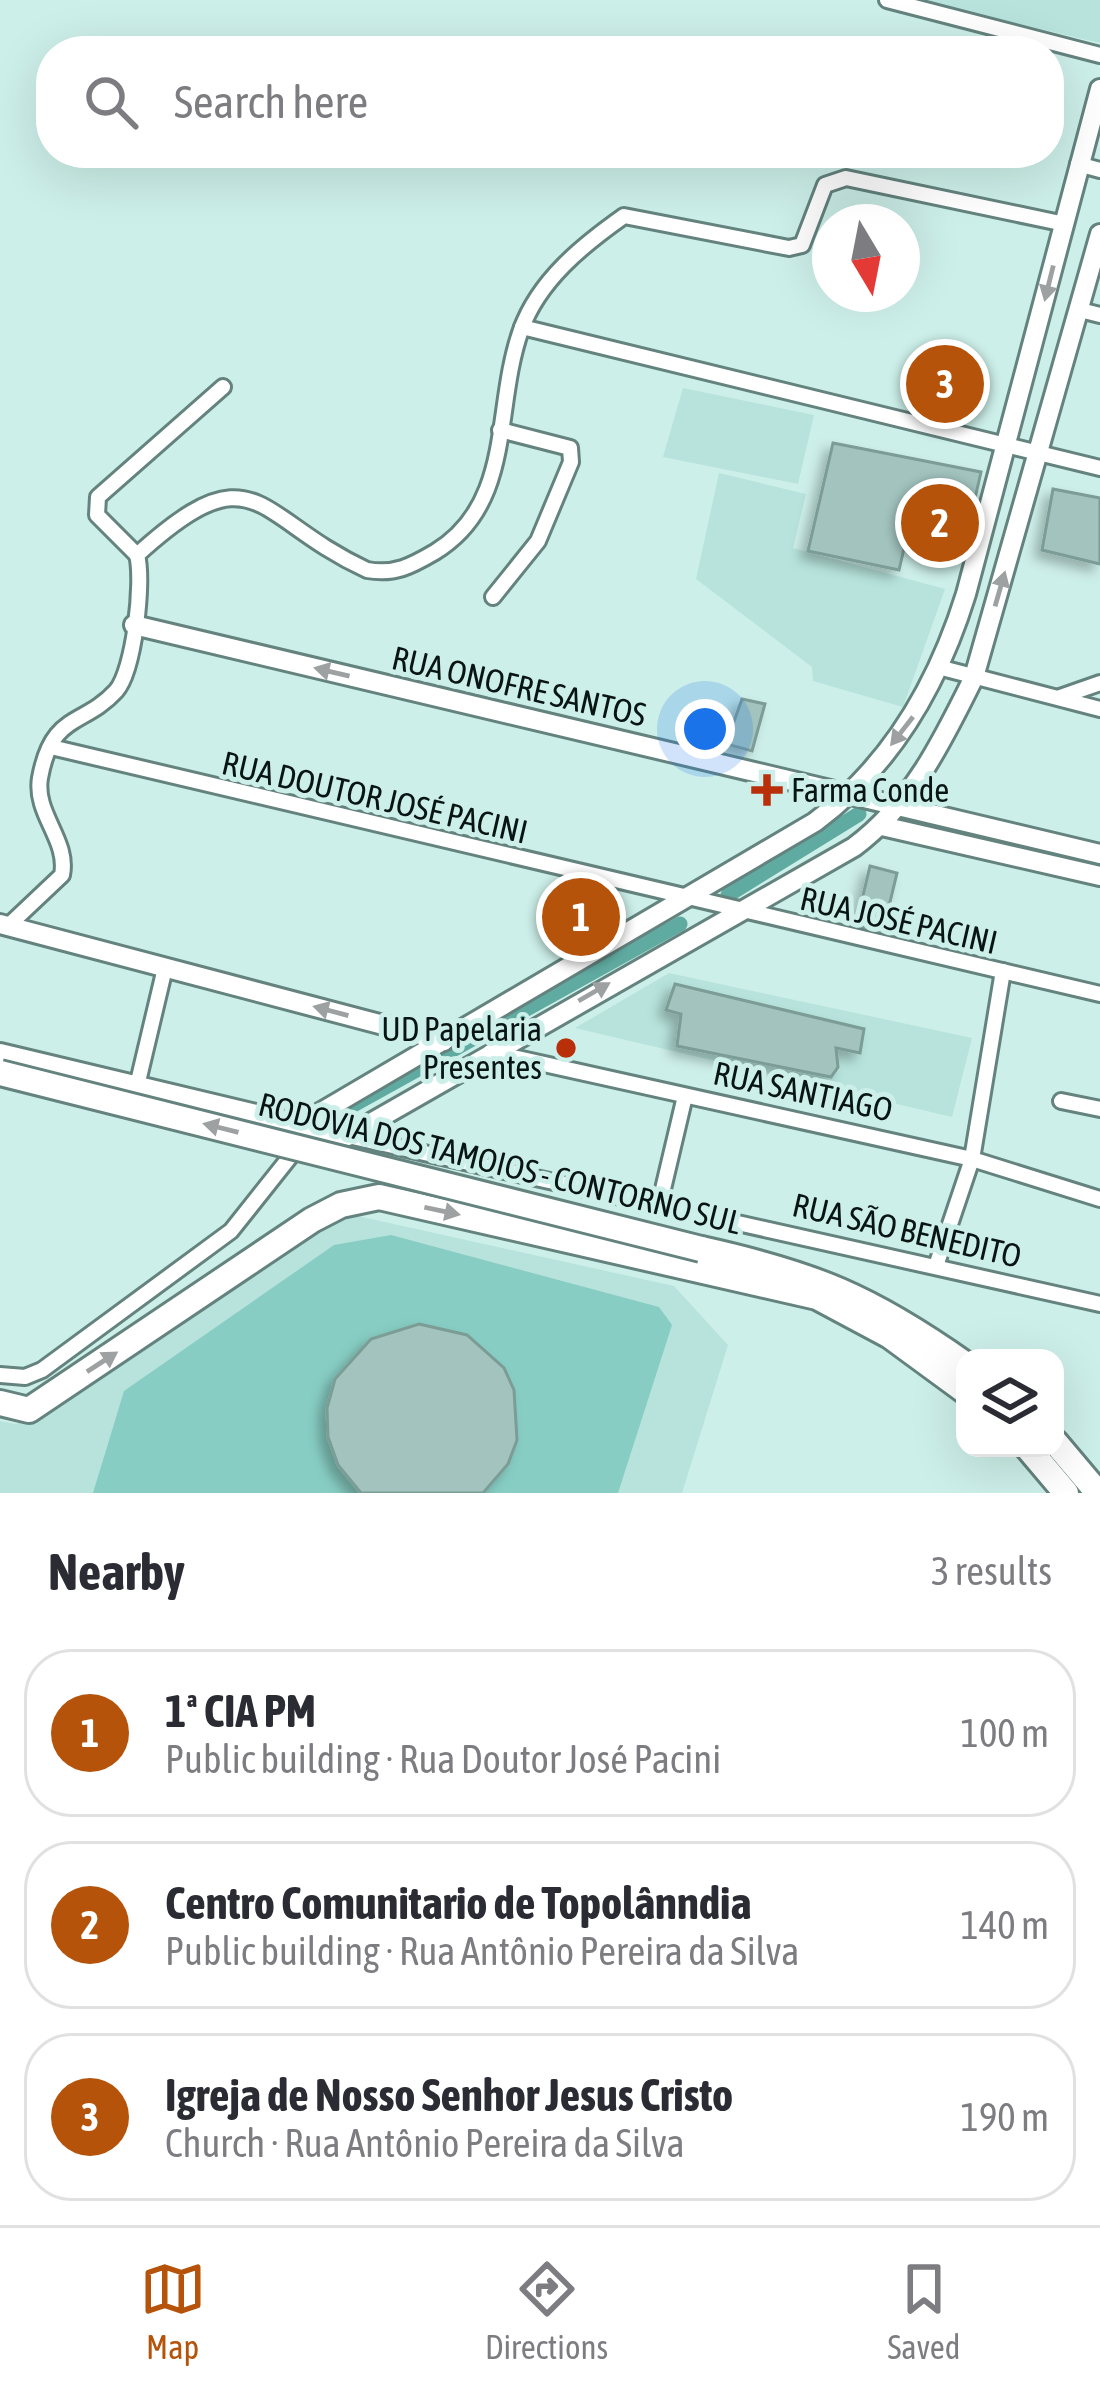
<!DOCTYPE html>
<html lang="en">
<head>
<meta charset="utf-8">
<style>
	:root { --surface:#fff; --page:#f2f2f3; --text:#2b2b33; --muted:#7c7c81; --line:#e1e1e2; --accent:#b45309 }
	body { margin:0; font-family:"Asap Condensed",sans-serif; background:var(--page); color:var(--text) }
	.controls { position:absolute; right:36px; bottom:36px; display:grid; overflow:hidden; border-radius:24px; box-shadow:0 12px 48px #0002 }
	.controls button { width:108px; height:108px; display:grid; place-items:center; padding:0; border:0; border-bottom:3px solid var(--line); background:var(--surface); color:var(--text); font:60px sans-serif }
	.compass { position:absolute; left:812px; top:204px; width:108px; height:108px; border-radius:50%; background:var(--surface); box-shadow:0 12px 48px #0002; rotate:170deg }
	.you { position:absolute; left:705px; top:729px; width:42px; height:42px; margin:-30px; border:9px solid #fff; border-radius:50%; background:#1a73e8; box-shadow:0 0 0 18px #1a73e833 }
	.badge { display:grid; place-items:center; width:78px; height:78px; border-radius:50%; background:var(--accent); color:#fff; font-size:39px; font-weight:700 }
	.pin { position:absolute; translate:-50% -50%; border:6px solid #fff; box-shadow:0 3px 12px #0006 }
	.list { margin:0; padding:0; list-style:none }
	h2 { display:flex; justify-content:space-between; align-items:center; height:156px; margin:0; padding:0 48px; font-size:51px }
	h2 small { font-size:39px; font-weight:400; color:var(--muted) }
	.list li { display:grid; grid-template-columns:78px 1fr auto; gap:36px; align-items:center; box-sizing:border-box; height:168px; margin:0 24px 24px; padding:0 24px; border:3px solid var(--line); border-radius:48px }
	.list b { display:block; font-size:45px; white-space:nowrap }
	.list p { margin:0; font-size:39px; white-space:nowrap; color:var(--muted) }
	.list em { font-size:39px; font-style:normal; color:var(--muted) }
	.icon { flex:none; width:66px; height:66px; fill:none; stroke:currentColor; stroke-width:2; stroke-linecap:round; stroke-linejoin:round }
	.map { position:relative; flex:none; width:1100px; height:1493px; overflow:hidden }
	.search { position:absolute; background:var(--surface); box-shadow:0 12px 48px #0002; left:36px; right:36px; top:36px; height:132px; display:flex; align-items:center; gap:30px; box-sizing:border-box; padding:0 42px; border-radius:48px; color:var(--muted); font-size:45px }
	.sheet { height:732px; background:var(--surface) }
	nav { display:flex; justify-content:space-around; align-items:center; box-sizing:border-box; height:168px; border-top:3px solid var(--line); background:var(--surface); font-size:33px; color:var(--muted) }
	nav a { display:grid; justify-items:center; gap:6px }
	nav .on { color:var(--accent) }
	.map>svg:first-child { display:block }
</style>
</head>
<body>
<div class="map">
<svg width="1100" height="1493" viewBox="0 0 1100 1493">
	<defs>
		<filter id="shadow"><feDropShadow dx="-7" dy="7" stdDeviation="6" flood-color="#0004"/></filter>
	</defs>
	<rect width="100%" height="100%" fill="#cdefe9"/>
	<!-- built -->
	<g fill="#b7e3dc">
		<path d="M 916,0 L 1100,0 L 1100,43 Z"/>
		<path d="M 683,388 L 814,415 L 798,484 L 663,457 Z"/>
		<path d="M 719,473 L 806,494 L 793,548 L 945,589 L 903,707 L 813,681 L 812,667 L 696,579 Z"/>
		<path d="M 669,973 L 972,1038 L 952,1117 L 575,1028 Z"/>
		<path d="M 344,1213 L 674,1286 L 728,1345 L 682,1493 L 0,1493 L 0,1421 L 16,1424 L 39,1415 Z"/>
	</g>
	<!-- green -->
	<path fill="#87cdc3" d="M 391,1235 L 659,1307 L 672,1325 L 618,1493 L 93,1493 L 124,1391 L 334,1245 Z"/>
	<g fill="none" stroke-linecap="round" stroke-linejoin="round">
		<!-- canal -->
		<g stroke="#60aba1" stroke-width="15">
			<path d="M 728,895 L 859,814"/>
			<path d="M 348,1108 L 680,924"/>
		</g>
	</g>
	<!-- building -->
	<g fill="#a2c3be" stroke="#7c9c96" stroke-width="3" filter="url(#shadow)">
		<path d="M 940,363 L 959,368 L 949,406 L 939,407 L 933,400 Z"/>
		<path d="M 833,443 L 981,472 L 974,503 L 960,500 L 949,550 L 906,540 L 899,570 L 808,551 Z"/>
		<path d="M 1053,489 L 1100,498 L 1100,564 L 1042,550 Z"/>
		<path d="M 742,699 L 765,704 L 752,751 L 726,744 Z"/>
		<path d="M 870,866 L 897,873 L 883,931 L 856,925 Z"/>
		<path d="M 675,984 L 864,1029 L 860,1053 L 836,1048 L 838,1067 L 831,1077 L 677,1046 L 681,1014 L 666,1010 Z"/>
		<path d="M 419,1324 L 467,1335 L 504,1368 L 514,1390 L 517,1440 L 508,1464 L 483,1493 L 361,1493 L 338,1465 L 328,1437 L 327,1408 L 335,1379 L 371,1339 Z"/>
	</g>
	<g fill="none" stroke-linecap="round" stroke-linejoin="round">
		<!-- street casing -->
		<g stroke="#64837e" stroke-width="20">
			<g id="street">
				<path d="M 887,0 L 1100,55"/>
				<path d="M 1078,164 L 1100,170"/>
				<path d="M 1080,310 L 1100,315"/>
				<path d="M 522,327 L 1100,468"/>
				<path d="M 137,555 L 97,515 L 98,497 L 223,387"/>
				<path d="M 493,597 L 538,541 L 571,462 L 570,448 L 500,430"/>
				<path d="M 942,668 L 1100,709"/>
				<path d="M 1060,697 L 1100,683"/>
				<path d="M 51,747 L 1100,994"/>
				<path d="M 8,926 L 62,875 C 69,840 34,814 40,778 C 52,712 83,727 116,691 C 134,671 144,581 137,555 C 257,446 254,518 367,570 C 395,575 411,566 435,552 C 515,503 493,408 521,330 C 539,280 583,245 624,216 L 789,248 L 802,245 L 825,185 L 846,178 L 1065,224"/>
				<path d="M 490,1052 L 972,1159 L 1100,1199"/>
				<path d="M 137,1086 L 165,968"/>
				<path d="M 1061,1101 L 1100,1109"/>
				<path d="M 348,1136 L 1100,1304"/>
				<path d="M 659,1206 L 685,1096"/>
				<path d="M 936,1266 L 972,1159 L 1003,971"/>
				<path d="M 0,1375 L 25,1377 L 42,1370 L 231,1231 L 301,1143"/>
			</g>
		</g>
		<!-- secondary casing -->
		<g stroke="#64837e" stroke-width="24">
			<g id="secondary">
				<path d="M 134,625 L 1100,854"/>
				<path d="M 882,826 L 1100,876"/>
				<path d="M 0,924 L 444,1041"/>
				<path d="M 0,1053 L 348,1136 L 854,847 C 912,804 943,740 974,677 L 1100,234"/>
				<path d="M 301,1124 L 815,822 C 892,765 938,684 966,594 L 1100,89"/>
			</g>
		</g>
		<!-- highway casing -->
		<g stroke="#64837e" stroke-width="30">
			<g id="highway">
				<path d="M 701,1249 C 814,1274 870,1297 965,1364"/>
				<path d="M 0,1403 L 29,1410 L 312,1220 L 341,1205 L 379,1197 L 817,1297 L 890,1336 L 965,1391"/>
				<path d="M 1055,1442 L 1098,1493"/>
				<path d="M 1028,1448 L 1066,1493"/>
			</g>
		</g>
		<!-- street -->
		<use href="#street" stroke="#fff" stroke-width="14"/>
		<!-- secondary -->
		<use href="#secondary" stroke="#fff" stroke-width="18"/>
		<!-- highway -->
		<use href="#highway" stroke="#fff" stroke-width="24"/>
		<!-- highway-bridge casing -->
		<g stroke="#64837e" stroke-width="30" stroke-linecap="butt">
			<path id="highway-bridge" d="M 0,1073 L 701,1249"/>
		</g>
		<!-- highway-bridge -->
		<use href="#highway-bridge" stroke="#fff" stroke-width="24"/>
	</g>
	<!-- one-way arrows -->
	<defs><path id="oneway-solid" d="M-6-.8H1V-3.2L6.5 0L1 3.2V.8H-6Z" transform="scale(3)"/></defs>
	<g fill="#9da1a1">
		<use href="#oneway-solid" transform="translate(1049 283) rotate(104)"/>
		<use href="#oneway-solid" transform="translate(1000 589) rotate(-74)"/>
		<use href="#oneway-solid" transform="translate(332 672) rotate(-167)"/>
		<use href="#oneway-solid" transform="translate(902 731) rotate(128)"/>
		<use href="#oneway-solid" transform="translate(594 992) rotate(-30)"/>
		<use href="#oneway-solid" transform="translate(331 1011) rotate(-165)"/>
		<use href="#oneway-solid" transform="translate(221 1128) rotate(-166)"/>
		<use href="#oneway-solid" transform="translate(442 1211) rotate(12)"/>
		<use href="#oneway-solid" transform="translate(102 1362) rotate(-33)"/>
	</g>
	<!-- markers -->
	<g fill="#b92f09" stroke="#cdefe9" stroke-width="4.5">
		<path d="M761 772h12v12h12v12h-12v12h-12v-12h-12v-12h12z"/>
		<circle cx="566" cy="1048" r="12"/>
	</g>
	<g text-anchor="middle" dominant-baseline="central" stroke-width="10" stroke-linejoin="round" paint-order="stroke">
		<!-- street labels -->
		<g font-size="33" fill="#091513" stroke="#cdefe9">
			<text transform="translate(519 686) rotate(13)">RUA ONOFRE SANTOS</text>
			<text transform="translate(375 797) rotate(13)">RUA DOUTOR JOSÉ PACINI</text>
			<text transform="translate(899 920) rotate(13)">RUA JOSÉ PACINI</text>
			<text transform="translate(803 1091) rotate(12)">RUA SANTIAGO</text>
			<text transform="translate(500 1163) rotate(14)">RODOVIA DOS TAMOIOS - CONTORNO SUL</text>
			<text transform="translate(907 1230) rotate(13)">RUA SÃO BENEDITO</text>
		</g>
		<!-- poi labels -->
		<g font-size="33" fill="#091513" stroke="#cdefe9" text-anchor="start">
			<text x="791" y="790">Farma Conde</text>
			<text x="542" y="1029" text-anchor="end">UD Papelaria<tspan x="542" dy="38">Presentes</tspan></text>
		</g>
	</g>
</svg>
<div class="controls">
<button><svg class="icon" aria-label="layers" viewBox="0 0 24 24"><path d="M12 4l9 5-9 5-9-5zM3 14l9 5 9-5"/></svg></button>
</div>
<svg class="compass" viewBox="-18 -18 36 36"><path d="M0-13l5 13h-10z" fill="#e53935"/><path d="M0 13l5-13h-10z" fill="#7c7c81"/></svg>
<div class="you"></div>
<div class="pin badge" style="left:581px;top:917px">1</div>
<div class="pin badge" style="left:940px;top:523px">2</div>
<div class="pin badge" style="left:945px;top:384px">3</div>
<div class="search"><svg class="icon" aria-label="search" viewBox="0 0 24 24"><circle cx="10" cy="10" r="6"/><path d="M15 15l6 6"/></svg>Search here</div>
</div>
<section class="sheet">
<h2>Nearby<small>3 results</small></h2>
<ul class="list">
<li><span class="badge">1</span><div><b>1ª CIA PM</b><p>Public building · Rua Doutor José Pacini</p></div><em>100 m</em></li>
<li><span class="badge">2</span><div><b>Centro Comunitario de Topolânndia</b><p>Public building · Rua Antônio Pereira da Silva</p></div><em>140 m</em></li>
<li><span class="badge">3</span><div><b>Igreja de Nosso Senhor Jesus Cristo</b><p>Church · Rua Antônio Pereira da Silva</p></div><em>190 m</em></li>
</ul>
</section>
<nav>
<a class="on"><svg class="icon" aria-label="map" viewBox="0 0 24 24"><path d="M3 6l6-2 6 2 6-2v14l-6 2-6-2-6 2zM9 4v14M15 6v14"/></svg>Map</a>
<a><svg class="icon" aria-label="directions" viewBox="0 0 24 24"><path d="M12 3l9 9-9 9-9-9zM9 14v-3h6M13 9l2 2-2 2"/></svg>Directions</a>
<a><svg class="icon" aria-label="saved" viewBox="0 0 24 24"><path d="M7 4h10v16l-5-4-5 4z"/></svg>Saved</a>
</nav>
</body>
</html>
